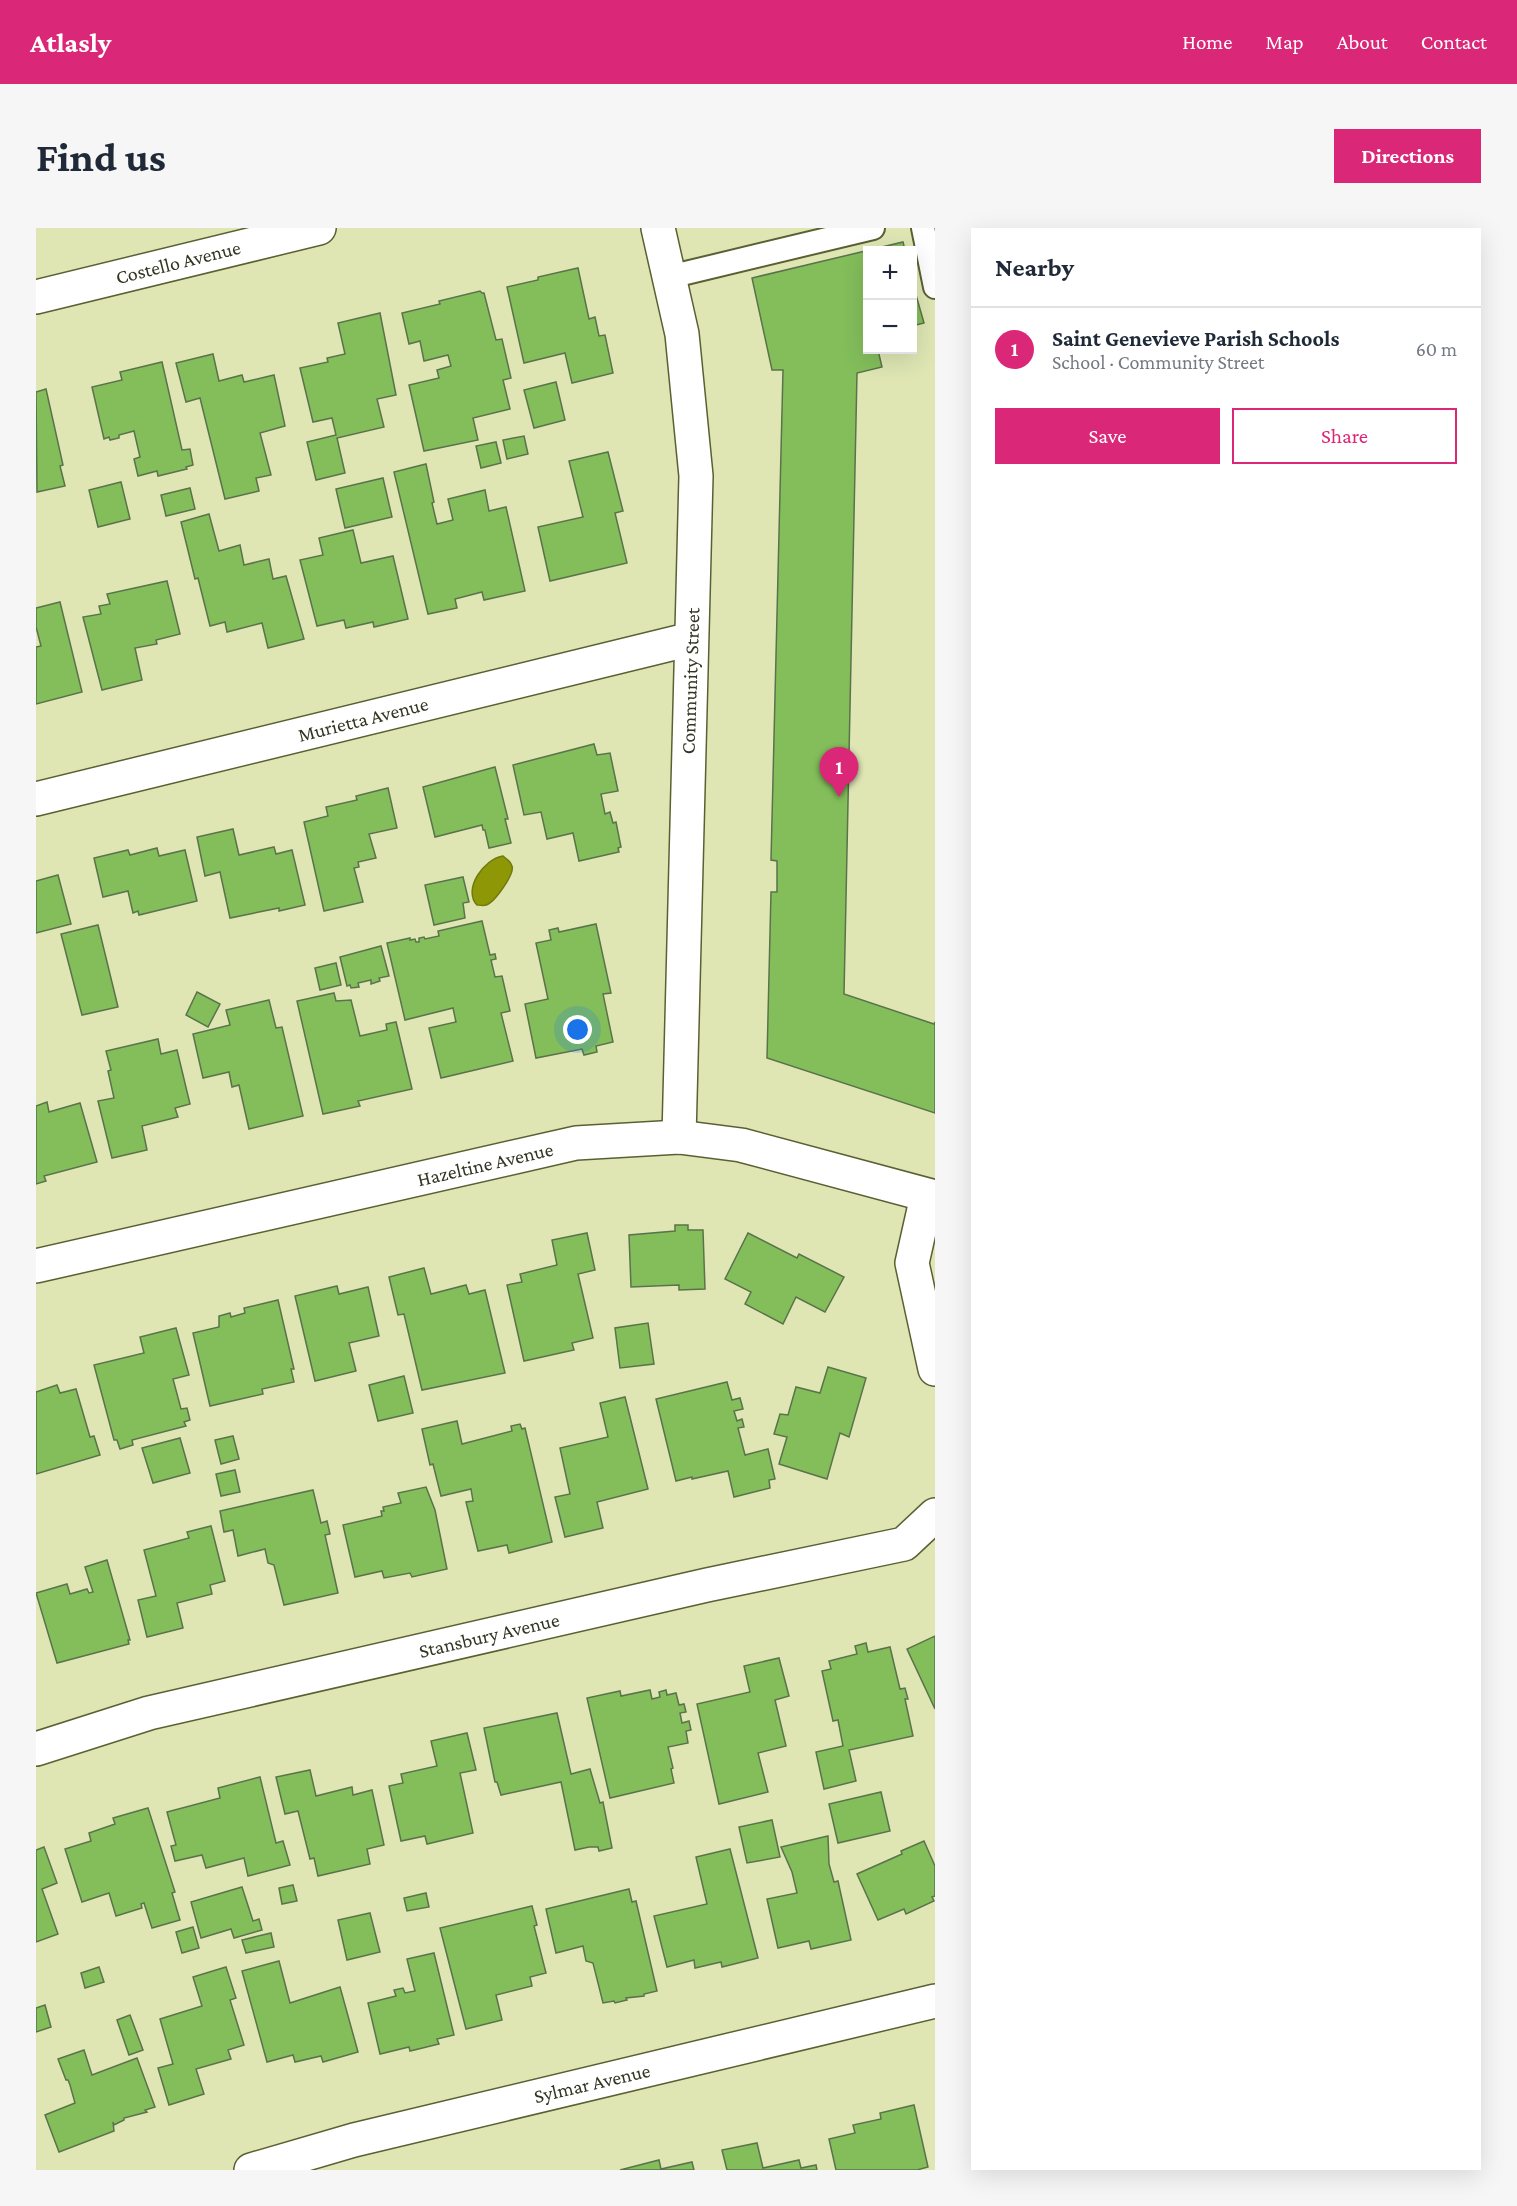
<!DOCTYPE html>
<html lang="en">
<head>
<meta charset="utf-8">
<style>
	:root { --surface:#fff; --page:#f6f6f7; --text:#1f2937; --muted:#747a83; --line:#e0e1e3; --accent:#db2777 }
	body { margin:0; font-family:"Crimson Pro",serif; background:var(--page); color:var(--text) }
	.controls { position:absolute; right:18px; top:18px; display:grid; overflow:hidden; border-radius:0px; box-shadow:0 6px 24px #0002 }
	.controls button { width:54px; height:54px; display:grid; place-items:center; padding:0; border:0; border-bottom:2px solid var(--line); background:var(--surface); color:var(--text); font:30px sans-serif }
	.you { position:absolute; left:542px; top:802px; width:21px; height:21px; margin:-15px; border:4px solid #fff; border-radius:50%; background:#1a73e8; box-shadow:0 0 0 9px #1a73e833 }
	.badge { display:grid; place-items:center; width:39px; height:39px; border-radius:50%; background:var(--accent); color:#fff; font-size:20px; font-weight:700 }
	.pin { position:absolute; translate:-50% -50px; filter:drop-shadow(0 2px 3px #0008) }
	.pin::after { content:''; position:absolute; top:32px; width:21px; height:18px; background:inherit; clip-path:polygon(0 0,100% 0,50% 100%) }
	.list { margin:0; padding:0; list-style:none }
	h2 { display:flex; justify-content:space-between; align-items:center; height:78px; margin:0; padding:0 24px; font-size:26px }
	h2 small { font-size:20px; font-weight:400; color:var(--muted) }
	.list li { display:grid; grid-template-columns:39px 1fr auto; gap:18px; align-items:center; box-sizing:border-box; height:84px; padding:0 24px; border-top:2px solid var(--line) }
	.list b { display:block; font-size:22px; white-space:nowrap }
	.list p { margin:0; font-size:20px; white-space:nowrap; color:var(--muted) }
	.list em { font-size:20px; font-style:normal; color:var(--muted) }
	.actions { display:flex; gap:12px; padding:18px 24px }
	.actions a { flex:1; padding:14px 0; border:2px solid var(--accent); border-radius:0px; text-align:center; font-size:21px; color:var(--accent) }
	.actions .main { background:var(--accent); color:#fff }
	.map { position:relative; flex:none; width:899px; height:1942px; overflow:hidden; border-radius:0px }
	header { display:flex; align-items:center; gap:36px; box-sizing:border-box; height:84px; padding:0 30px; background:var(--accent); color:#fff }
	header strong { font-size:28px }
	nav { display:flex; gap:33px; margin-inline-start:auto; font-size:21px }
	.intro { display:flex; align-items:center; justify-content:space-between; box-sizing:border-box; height:144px; padding:0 36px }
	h1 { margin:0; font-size:42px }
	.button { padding:15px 27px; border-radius:0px; background:var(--accent); color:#fff; font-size:21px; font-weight:700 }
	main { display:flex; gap:36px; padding:0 36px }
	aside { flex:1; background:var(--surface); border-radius:0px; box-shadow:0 6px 24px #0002 }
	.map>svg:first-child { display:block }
</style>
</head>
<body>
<header>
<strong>Atlasly</strong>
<nav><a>Home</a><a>Map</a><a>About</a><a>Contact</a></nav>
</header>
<div class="intro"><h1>Find us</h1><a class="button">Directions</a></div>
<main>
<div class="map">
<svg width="899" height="1942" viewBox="0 0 899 1942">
	<rect width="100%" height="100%" fill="#dfe6b4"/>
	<!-- water -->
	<path fill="#8e9705" stroke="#727a0d" stroke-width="1.5" d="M 467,628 C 470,631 475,633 476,638 C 479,646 458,675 450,677 C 448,678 442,677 441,677 C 426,661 449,630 467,628 Z"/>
	<!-- building -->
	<g fill="#83be5b" stroke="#5a734b" stroke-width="1.5">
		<path d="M 867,14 L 869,22 L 832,22 L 832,122 L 842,122 L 846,139 L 821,145 L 808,766 L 898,796 L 899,794 L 899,885 L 731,830 L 735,664 L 741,664 L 741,633 L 735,632 L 747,142 L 736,142 L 716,50 Z"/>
		<path d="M 542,40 L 553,91 L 559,89 L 563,108 L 569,107 L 577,145 L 536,155 L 529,125 L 488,135 L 471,59 L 502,52 L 502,49 Z"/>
		<path d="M 876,53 L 888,95 L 876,98 Z"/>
		<path d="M 444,63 L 446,65 L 448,65 L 460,112 L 466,111 L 475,150 L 467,152 L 474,181 L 437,190 L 442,212 L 388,223 L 373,157 L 403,150 L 401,142 L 415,138 L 412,127 L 388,133 L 384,113 L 373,116 L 366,85 L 404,76 L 403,73 Z"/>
		<path d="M 344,85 L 360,167 L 341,171 L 348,199 L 301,210 L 309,245 L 280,252 L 271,214 L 300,207 L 296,190 L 277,194 L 264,140 L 292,134 L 291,130 L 309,126 L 302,95 Z"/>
		<path d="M 177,126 L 183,153 L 206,147 L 208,154 L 238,147 L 249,198 L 224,205 L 235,247 L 220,250 L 223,263 L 189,271 L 164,170 L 150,174 L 140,135 Z"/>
		<path d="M 126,134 L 146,222 L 154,221 L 157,237 L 150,239 L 151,241 L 122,248 L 121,243 L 102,248 L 98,231 L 104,229 L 98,203 L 83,207 L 83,210 L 74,212 L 73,209 L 68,211 L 56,159 L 86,152 L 84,144 Z"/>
		<path d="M 520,154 L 529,192 L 498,200 L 488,162 Z"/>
		<path d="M 10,161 L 27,237 L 24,238 L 29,258 L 1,264 L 0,164 Z"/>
		<path d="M 488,208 L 492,226 L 471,231 L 467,212 Z"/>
		<path d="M 460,214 L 465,235 L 445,240 L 440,218 Z"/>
		<path d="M 572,224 L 587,283 L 579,285 L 591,335 L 514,353 L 502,299 L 547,289 L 533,233 Z"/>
		<path d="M 390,236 L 398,274 L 396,275 L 401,296 L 417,292 L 412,271 L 449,262 L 453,283 L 470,279 L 489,363 L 448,372 L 446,364 L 419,371 L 421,380 L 392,386 L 358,244 Z"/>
		<path d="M 347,250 L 356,289 L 309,300 L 300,261 Z"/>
		<path d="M 85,254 L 94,291 L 62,299 L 53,262 Z"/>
		<path d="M 154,260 L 159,281 L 130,288 L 125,267 Z"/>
		<path d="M 173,286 L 183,323 L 204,317 L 208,337 L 233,331 L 237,351 L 250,348 L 268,411 L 232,420 L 226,395 L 191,404 L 189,394 L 174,398 L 162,350 L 159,351 L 145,294 Z"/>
		<path d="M 317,302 L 325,335 L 357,328 L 372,391 L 338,399 L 337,394 L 310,400 L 308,392 L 281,398 L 264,332 L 287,327 L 283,310 Z"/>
		<path d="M 131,353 L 144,406 L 120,412 L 121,416 L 99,420 L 106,452 L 66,462 L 47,389 L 65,386 L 63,378 L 74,376 L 71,366 Z"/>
		<path d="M 24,374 L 46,464 L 0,476 L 0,419 L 5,418 L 0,399 L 0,380 Z"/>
		<path d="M 558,516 L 561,527 L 574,525 L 582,563 L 565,566 L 569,586 L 574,584 L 577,595 L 580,594 L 585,619 L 582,620 L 583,624 L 543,633 L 537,605 L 511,611 L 505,584 L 488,587 L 477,537 Z"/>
		<path d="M 459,539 L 472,591 L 469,591 L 475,615 L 453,620 L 449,602 L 447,602 L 446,597 L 399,609 L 387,559 Z"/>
		<path d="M 352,560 L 361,600 L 333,606 L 340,630 L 322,634 L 323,639 L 318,640 L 327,674 L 288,683 L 268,594 L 292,588 L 290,579 L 321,572 L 320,568 Z"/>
		<path d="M 197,601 L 203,627 L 238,619 L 240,626 L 256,622 L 269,677 L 243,683 L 243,680 L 194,690 L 184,644 L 169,648 L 161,609 Z"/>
		<path d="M 121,620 L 123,628 L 149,622 L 161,673 L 103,687 L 102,683 L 97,685 L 92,663 L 67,669 L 58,630 L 92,622 L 94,627 Z"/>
		<path d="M 22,647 L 35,696 L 0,705 L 0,653 Z"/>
		<path d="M 427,649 L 433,674 L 427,675 L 429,690 L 398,697 L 389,657 Z"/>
		<path d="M 446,693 L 454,727 L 459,726 L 460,731 L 455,732 L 459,749 L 466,748 L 474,783 L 465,785 L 477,833 L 405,850 L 393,800 L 420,794 L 417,780 L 369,792 L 351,715 L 374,710 L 374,712 L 379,711 L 380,714 L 383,714 L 383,710 L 388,709 L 389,711 L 403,708 L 402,703 Z"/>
		<path d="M 560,696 L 575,765 L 567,766 L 577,814 L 560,818 L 561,824 L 548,827 L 546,821 L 500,830 L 489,776 L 512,771 L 500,715 L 515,712 L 513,702 L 522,700 L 523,704 Z"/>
		<path d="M 62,697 L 82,779 L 46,787 L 25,706 Z"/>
		<path d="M 345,718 L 353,748 L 343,750 L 344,753 L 335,756 L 335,752 L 322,755 L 323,759 L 315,760 L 314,757 L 311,758 L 304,729 Z"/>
		<path d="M 300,735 L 305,757 L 284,762 L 279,740 Z"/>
		<path d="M 161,764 L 184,776 L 172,799 L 150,787 Z"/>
		<path d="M 298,765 L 300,773 L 315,772 L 324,808 L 351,802 L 350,796 L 360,794 L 376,861 L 322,873 L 324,878 L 287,886 L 261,773 Z"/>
		<path d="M 233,772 L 240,800 L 246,799 L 267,888 L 213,901 L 203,857 L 196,859 L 193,844 L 167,850 L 157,806 L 194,797 L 190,782 Z"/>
		<path d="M 122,811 L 125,826 L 141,822 L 154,876 L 139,880 L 142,889 L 106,898 L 111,922 L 76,930 L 62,873 L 78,870 L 72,843 L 75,842 L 70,823 Z"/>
		<path d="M 11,874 L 13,884 L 44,875 L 61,934 L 8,948 L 10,953 L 0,956 L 0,878 Z"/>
		<path d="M 639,997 L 652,997 L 652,1002 L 667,1002 L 669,1061 L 643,1062 L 643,1057 L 595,1059 L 593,1007 L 639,1003 Z"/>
		<path d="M 551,1005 L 559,1042 L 542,1046 L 557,1110 L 536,1115 L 538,1122 L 488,1133 L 471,1057 L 486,1054 L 484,1046 L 521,1037 L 516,1012 Z"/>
		<path d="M 712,1005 L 761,1030 L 763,1026 L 808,1049 L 789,1084 L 760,1069 L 747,1096 L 709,1076 L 715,1064 L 689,1051 Z"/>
		<path d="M 388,1040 L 395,1066 L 430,1057 L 433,1066 L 449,1062 L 469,1145 L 386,1162 L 368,1086 L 362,1087 L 353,1049 Z"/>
		<path d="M 301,1058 L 303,1066 L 332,1059 L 343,1108 L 313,1115 L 320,1143 L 279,1153 L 259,1068 Z"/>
		<path d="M 242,1072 L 258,1141 L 255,1141 L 258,1154 L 226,1161 L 227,1166 L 174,1178 L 157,1105 L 183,1099 L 183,1088 L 194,1085 L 195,1089 L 209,1085 L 208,1080 Z"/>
		<path d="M 612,1095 L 618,1136 L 584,1140 L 579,1100 Z"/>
		<path d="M 140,1100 L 153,1147 L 137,1151 L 145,1181 L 151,1180 L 154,1192 L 148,1194 L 150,1198 L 96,1212 L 97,1217 L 84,1221 L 81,1212 L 78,1212 L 58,1137 L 108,1125 L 104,1109 Z"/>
		<path d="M 792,1139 L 830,1150 L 813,1209 L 804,1205 L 791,1251 L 743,1236 L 751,1209 L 738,1206 L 744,1186 L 752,1187 L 760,1159 L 784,1165 Z"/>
		<path d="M 368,1148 L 377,1185 L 342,1193 L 333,1157 Z"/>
		<path d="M 691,1154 L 696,1172 L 704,1170 L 707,1181 L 698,1183 L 701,1193 L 706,1191 L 708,1199 L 702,1200 L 709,1227 L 732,1221 L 739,1251 L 733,1252 L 734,1260 L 698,1269 L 692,1243 L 656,1251 L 656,1249 L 640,1253 L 620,1171 Z"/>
		<path d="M 21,1157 L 24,1165 L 40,1161 L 54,1209 L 58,1208 L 64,1227 L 0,1246 L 0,1164 Z"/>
		<path d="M 589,1169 L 612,1261 L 561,1274 L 567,1300 L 529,1309 L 519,1269 L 534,1266 L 524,1220 L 572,1209 L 564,1175 Z"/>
		<path d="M 421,1193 L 426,1216 L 476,1203 L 475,1198 L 484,1196 L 486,1201 L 489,1200 L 516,1314 L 473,1325 L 471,1317 L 442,1323 L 430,1274 L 437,1273 L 435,1261 L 405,1268 L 397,1236 L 394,1237 L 386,1201 Z"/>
		<path d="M 197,1208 L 203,1231 L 185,1236 L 179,1212 Z"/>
		<path d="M 144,1210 L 154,1245 L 117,1255 L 106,1220 Z"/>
		<path d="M 199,1242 L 204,1264 L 185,1268 L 180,1246 Z"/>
		<path d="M 390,1259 L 399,1282 L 411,1341 L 376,1349 L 374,1345 L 348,1350 L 346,1343 L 319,1349 L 307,1297 L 346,1288 L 345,1283 L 348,1283 L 347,1279 L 365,1275 L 362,1265 Z"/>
		<path d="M 277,1262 L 285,1295 L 291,1293 L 294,1306 L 289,1307 L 302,1365 L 248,1377 L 238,1337 L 232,1335 L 229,1321 L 202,1328 L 197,1302 L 188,1304 L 184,1283 Z"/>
		<path d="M 175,1298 L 189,1353 L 174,1357 L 176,1366 L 141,1375 L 147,1400 L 111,1409 L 102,1372 L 120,1368 L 108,1322 L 153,1310 L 151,1304 Z"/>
		<path d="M 71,1332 L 94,1412 L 92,1412 L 93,1416 L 21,1435 L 0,1365 L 31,1356 L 34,1366 L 51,1361 L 53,1365 L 57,1364 L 49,1339 Z"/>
		<path d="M 899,1408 L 899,1481 L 871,1421 Z"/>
		<path d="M 830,1415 L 832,1424 L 854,1419 L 864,1461 L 869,1460 L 872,1471 L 869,1471 L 877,1508 L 813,1522 L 820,1553 L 788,1561 L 780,1524 L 807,1518 L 802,1492 L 797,1493 L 786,1443 L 795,1441 L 793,1433 L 821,1426 L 819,1418 Z"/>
		<path d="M 743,1430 L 753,1468 L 739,1472 L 750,1518 L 722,1525 L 732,1564 L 683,1576 L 661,1476 L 714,1464 L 708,1438 Z"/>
		<path d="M 614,1462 L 616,1471 L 624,1469 L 623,1464 L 630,1462 L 631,1467 L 640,1465 L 643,1477 L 648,1476 L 650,1484 L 644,1485 L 646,1495 L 653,1493 L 655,1502 L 650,1503 L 652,1515 L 632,1519 L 637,1540 L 635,1541 L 638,1555 L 574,1570 L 551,1470 L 584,1463 L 585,1468 Z"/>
		<path d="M 521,1485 L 535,1546 L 554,1541 L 564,1575 L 567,1574 L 576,1620 L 563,1623 L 562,1619 L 553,1619 L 539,1622 L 525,1554 L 465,1567 L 461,1554 L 459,1554 L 448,1500 Z"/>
		<path d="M 431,1505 L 440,1542 L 424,1545 L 437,1605 L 391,1616 L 389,1608 L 365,1613 L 353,1558 L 367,1555 L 365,1546 L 401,1538 L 395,1513 Z"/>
		<path d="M 274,1542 L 280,1568 L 316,1559 L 317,1567 L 336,1562 L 348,1617 L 331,1621 L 334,1636 L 282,1648 L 278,1630 L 274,1631 L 262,1583 L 249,1586 L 240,1549 Z"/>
		<path d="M 224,1549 L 240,1615 L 247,1613 L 254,1637 L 212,1648 L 208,1630 L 170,1640 L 166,1627 L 139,1633 L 135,1618 L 140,1617 L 131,1584 L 184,1570 L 182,1560 Z"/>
		<path d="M 845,1564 L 854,1603 L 802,1615 L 793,1576 Z"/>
		<path d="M 112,1580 L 139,1664 L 136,1665 L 144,1692 L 116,1700 L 108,1675 L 105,1676 L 106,1680 L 80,1688 L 73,1665 L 46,1674 L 29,1621 L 55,1613 L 53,1605 L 79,1596 L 77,1590 Z"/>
		<path d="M 736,1592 L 744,1629 L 711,1635 L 703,1599 Z"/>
		<path d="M 792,1608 L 793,1636 L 798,1654 L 802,1653 L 815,1712 L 775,1721 L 773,1713 L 742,1720 L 731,1671 L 761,1665 L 756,1644 L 745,1619 Z"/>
		<path d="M 888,1613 L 899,1638 L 899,1668 L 896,1669 L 898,1673 L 870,1686 L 868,1681 L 842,1692 L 821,1646 L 866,1626 L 865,1623 Z"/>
		<path d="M 8,1619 L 21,1655 L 6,1661 L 22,1706 L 0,1714 L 0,1622 Z"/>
		<path d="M 694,1621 L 722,1730 L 686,1739 L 685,1734 L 659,1740 L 658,1732 L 631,1739 L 618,1688 L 671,1676 L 660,1629 Z"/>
		<path d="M 257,1657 L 261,1673 L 246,1676 L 243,1660 Z"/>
		<path d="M 206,1659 L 217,1693 L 223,1691 L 226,1702 L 198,1710 L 195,1701 L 165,1710 L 155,1674 Z"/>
		<path d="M 593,1661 L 596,1674 L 600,1673 L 621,1763 L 608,1766 L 608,1768 L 590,1770 L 591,1772 L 579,1775 L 578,1773 L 567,1775 L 557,1735 L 550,1733 L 547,1718 L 520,1725 L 510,1681 Z"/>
		<path d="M 390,1665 L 393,1679 L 371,1683 L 368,1670 Z"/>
		<path d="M 496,1678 L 501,1697 L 498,1698 L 510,1745 L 494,1749 L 496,1758 L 460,1767 L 466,1792 L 430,1801 L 404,1700 Z"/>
		<path d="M 334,1685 L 344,1724 L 311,1732 L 302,1692 Z"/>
		<path d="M 157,1699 L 163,1720 L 146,1725 L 140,1704 Z"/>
		<path d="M 235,1705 L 238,1719 L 210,1725 L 206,1712 Z"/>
		<path d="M 398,1725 L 418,1807 L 401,1811 L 403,1816 L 374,1823 L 373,1819 L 344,1826 L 332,1775 L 360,1768 L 358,1762 L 367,1760 L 369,1765 L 379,1763 L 371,1731 Z"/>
		<path d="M 243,1733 L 254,1775 L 304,1759 L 322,1824 L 287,1834 L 285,1828 L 259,1834 L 257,1827 L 231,1834 L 206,1743 Z"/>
		<path d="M 63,1739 L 68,1754 L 49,1760 L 45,1745 Z"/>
		<path d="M 190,1739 L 200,1770 L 194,1772 L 208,1817 L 192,1822 L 195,1831 L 160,1841 L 168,1866 L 133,1877 L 122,1840 L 137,1836 L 124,1791 L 166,1778 L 157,1749 Z"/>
		<path d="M 9,1777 L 15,1799 L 0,1804 L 0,1780 Z"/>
		<path d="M 94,1787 L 107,1822 L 93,1827 L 81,1792 Z"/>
		<path d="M 48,1822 L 56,1847 L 101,1830 L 119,1879 L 109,1882 L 111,1884 L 88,1890 L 88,1892 L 78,1897 L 77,1894 L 78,1903 L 23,1924 L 9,1887 L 39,1875 L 34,1857 L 32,1852 L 30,1852 L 22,1831 Z"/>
		<path d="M 878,1877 L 892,1939 L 881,1942 L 800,1942 L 793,1911 L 819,1905 L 817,1897 L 845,1891 L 844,1885 Z"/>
		<path d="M 721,1915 L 727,1940 L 763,1932 L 765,1940 L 780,1937 L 781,1942 L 691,1942 L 686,1922 Z"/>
		<path d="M 623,1932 L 625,1941 L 656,1934 L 658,1942 L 584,1942 Z"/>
	</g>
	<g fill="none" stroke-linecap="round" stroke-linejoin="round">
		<!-- lane casing -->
		<g stroke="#5b6033" stroke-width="26">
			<g id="lane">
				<path d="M 887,0 L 899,59"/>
				<path d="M 633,49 L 837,0"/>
			</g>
		</g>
		<!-- street casing -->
		<g stroke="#5b6033" stroke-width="36">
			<g id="street">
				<path d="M 622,0 L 646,106 L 660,248 L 643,909"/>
				<path d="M 0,69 L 283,0"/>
				<path d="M 0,571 L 655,411"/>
				<path d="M 891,968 L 876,1035 L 899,1141"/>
				<path d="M 0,1521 L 113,1485 L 671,1357 L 868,1316 L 899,1287"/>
				<path d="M 215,1942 L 318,1912 L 899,1773"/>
			</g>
		</g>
		<!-- secondary casing -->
		<g stroke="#5b6033" stroke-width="36">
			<path id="secondary" d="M 0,1038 L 540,915 L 643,909 L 705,917 L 899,969"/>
		</g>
		<!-- lane -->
		<use href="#lane" stroke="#fff" stroke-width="22"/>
		<!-- street -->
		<use href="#street" stroke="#fff" stroke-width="33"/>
		<!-- secondary -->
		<use href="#secondary" stroke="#fff" stroke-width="33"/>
	</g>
	<g text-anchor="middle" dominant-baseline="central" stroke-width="4.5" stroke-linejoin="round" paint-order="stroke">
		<!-- street labels -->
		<g font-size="20" fill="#323521" stroke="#fff">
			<text transform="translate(142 34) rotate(-14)">Costello Avenue</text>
			<text transform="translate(654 453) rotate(-88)">Community Street</text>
			<text transform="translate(327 491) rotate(-14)">Murietta Avenue</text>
			<text transform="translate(449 936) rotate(-13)">Hazeltine Avenue</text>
			<text transform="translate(453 1407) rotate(-13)">Stansbury Avenue</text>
			<text transform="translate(556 1855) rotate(-13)">Sylmar Avenue</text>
		</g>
	</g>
</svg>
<div class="controls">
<button>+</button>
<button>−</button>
</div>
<div class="you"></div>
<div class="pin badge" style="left:803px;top:569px">1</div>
</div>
<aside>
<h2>Nearby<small></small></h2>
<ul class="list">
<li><span class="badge">1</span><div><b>Saint Genevieve Parish Schools</b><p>School · Community Street</p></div><em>60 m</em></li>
</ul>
<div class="actions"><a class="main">Save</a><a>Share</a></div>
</aside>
</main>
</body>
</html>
